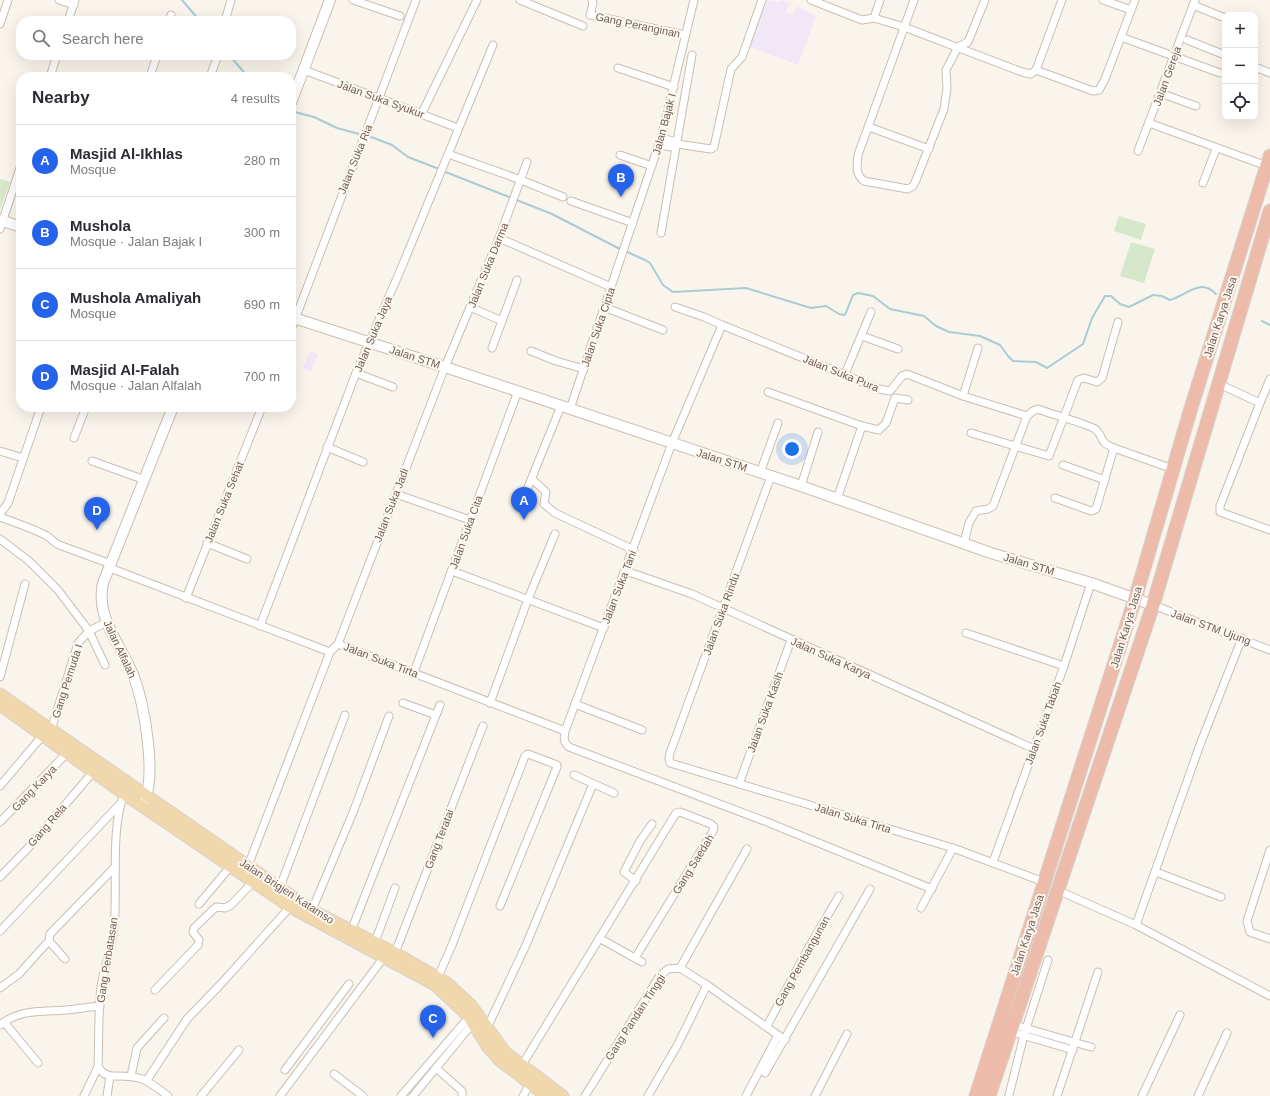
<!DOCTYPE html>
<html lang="en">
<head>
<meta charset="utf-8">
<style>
	:root { --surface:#fff; --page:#f2f2f3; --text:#2b2b33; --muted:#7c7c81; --line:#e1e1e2; --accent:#2563eb }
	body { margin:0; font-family:Helvetica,sans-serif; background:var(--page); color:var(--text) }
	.controls { position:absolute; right:12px; top:12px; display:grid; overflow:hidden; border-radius:8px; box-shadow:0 4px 16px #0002 }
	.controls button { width:36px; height:36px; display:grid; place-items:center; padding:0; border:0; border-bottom:1px solid var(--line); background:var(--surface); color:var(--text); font:20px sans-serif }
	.you { position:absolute; left:792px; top:449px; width:14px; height:14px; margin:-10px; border:3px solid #fff; border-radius:50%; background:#1a73e8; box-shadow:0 0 0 6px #1a73e833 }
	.badge { display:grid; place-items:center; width:26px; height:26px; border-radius:50%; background:var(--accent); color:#fff; font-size:13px; font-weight:700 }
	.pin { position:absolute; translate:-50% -33px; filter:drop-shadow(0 1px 2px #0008) }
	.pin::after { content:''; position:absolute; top:21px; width:14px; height:12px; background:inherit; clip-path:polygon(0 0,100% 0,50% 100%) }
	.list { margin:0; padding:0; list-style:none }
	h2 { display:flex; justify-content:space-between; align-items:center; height:52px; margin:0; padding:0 16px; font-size:17px }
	h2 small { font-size:13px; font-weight:400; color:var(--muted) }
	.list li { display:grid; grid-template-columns:26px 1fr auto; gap:12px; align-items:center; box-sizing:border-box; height:72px; padding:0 16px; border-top:1px solid var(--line) }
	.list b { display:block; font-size:15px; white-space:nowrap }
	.list p { margin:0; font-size:13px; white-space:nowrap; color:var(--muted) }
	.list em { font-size:13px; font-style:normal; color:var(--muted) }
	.icon { flex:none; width:22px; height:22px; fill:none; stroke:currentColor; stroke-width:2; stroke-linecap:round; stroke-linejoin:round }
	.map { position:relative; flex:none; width:1270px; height:1096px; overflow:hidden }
	.search { position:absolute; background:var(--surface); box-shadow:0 4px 16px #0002; left:16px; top:16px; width:280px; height:44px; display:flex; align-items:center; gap:10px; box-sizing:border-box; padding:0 14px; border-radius:16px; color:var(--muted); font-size:15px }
	.panel { position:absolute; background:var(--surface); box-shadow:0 4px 16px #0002; left:16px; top:72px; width:280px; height:340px; border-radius:16px }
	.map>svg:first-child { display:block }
</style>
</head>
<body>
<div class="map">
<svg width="1270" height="1096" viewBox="0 0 1270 1096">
	<rect width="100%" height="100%" fill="#faf5ec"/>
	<!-- education -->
	<g fill="#f1e8f7">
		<path d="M 767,0 L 779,2 L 782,0 L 790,3 L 786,12 L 793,15 L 797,6 L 816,16 L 798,65 L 750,47 Z"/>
		<path d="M 310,351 L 318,354 L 311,372 L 303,368 Z"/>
	</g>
	<!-- green -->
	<g fill="#d6e7cb">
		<path d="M 0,179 L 10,182 L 0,210 Z"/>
		<path d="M 1119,216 L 1146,224 L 1141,240 L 1114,231 Z"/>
		<path d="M 1131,242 L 1155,249 L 1144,283 L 1120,276 Z"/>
	</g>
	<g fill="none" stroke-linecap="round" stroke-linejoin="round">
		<!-- stream -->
		<g stroke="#a9ccd3" stroke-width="2">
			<path d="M 182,0 L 200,21"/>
			<path d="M 229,55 L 248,77"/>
			<path d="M 291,111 L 314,117 L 337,128 L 374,138 L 392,145 L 408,157 L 439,169"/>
			<path d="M 443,171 L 552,214 L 616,247 L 645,260 L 650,263 L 663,285 L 673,292 L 746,288 L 811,308 L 826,306 L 839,314 L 845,315 L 853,295 L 858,293 L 873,296 L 890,309 L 924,316 L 936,326 L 949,332 L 980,336 L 1000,345 L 1008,356 L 1013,361 L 1036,362 L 1047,368 L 1083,344 L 1092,318 L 1105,296 L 1111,296 L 1120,304 L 1129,307 L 1153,295 L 1162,296 L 1170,300 C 1186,296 1200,277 1216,294"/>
			<path d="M 1262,321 L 1270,325"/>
		</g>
		<!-- street casing -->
		<g stroke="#ccbdb2" stroke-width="9">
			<g id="street">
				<path d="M 59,0 L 74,5"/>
				<path d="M 353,0 L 400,16"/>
				<path d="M 520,0 L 583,26"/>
				<path d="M 592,0 L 593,3 L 590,15 L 685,35"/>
				<path d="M 811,0 L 862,20 L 874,18 L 904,27 L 1022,72 L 1031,74 L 1036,70 L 1062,0"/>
				<path d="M 914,0 L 858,155 C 857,166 855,174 864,181 L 908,189 L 913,186 L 916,180 L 944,109 L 947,88 L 946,70 L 958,47 L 968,42 L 985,0"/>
				<path d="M 1103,0 L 1131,10"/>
				<path d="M 1193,5 L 1225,18"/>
				<path d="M 874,18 L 880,0"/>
				<path d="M 68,21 L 75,0"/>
				<path d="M 169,21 L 171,15"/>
				<path d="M 225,21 L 231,0"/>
				<path d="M 0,24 L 8,0"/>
				<path d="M 1121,37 L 1220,73"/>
				<path d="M 1187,40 L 1225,55"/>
				<path d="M 1255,67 L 1270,73"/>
				<path d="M 618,68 L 674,87"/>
				<path d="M 304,70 L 458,128"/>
				<path d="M 1036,70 L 1093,91 L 1099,90 L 1105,79 L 1135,0"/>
				<path d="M 50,77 L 57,55"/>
				<path d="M 150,77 L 157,55"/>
				<path d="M 210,77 L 218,55"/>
				<path d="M 1160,93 L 1196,106"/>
				<path d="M 422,113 L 477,0"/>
				<path d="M 1149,123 L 1267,166"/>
				<path d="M 869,127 L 929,149"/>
				<path d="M 661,138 L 673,141 L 677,144 L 711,149 L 714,147 L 731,69 L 742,57 L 762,0"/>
				<path d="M 659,145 L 672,147 L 677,144"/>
				<path d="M 1138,151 L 1195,0"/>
				<path d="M 448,154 L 521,180 L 563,197"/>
				<path d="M 620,155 L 652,166"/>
				<path d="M 1203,183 L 1216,149"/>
				<path d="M 571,201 L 633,223"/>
				<path d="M 0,229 L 21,165"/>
				<path d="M 661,233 L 692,55"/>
				<path d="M 499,238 L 611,287"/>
				<path d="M 470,307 L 502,321 L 517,280"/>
				<path d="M 604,307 L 663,330"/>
				<path d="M 675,307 L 704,317 L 722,325"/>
				<path d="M 291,330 L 416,0"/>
				<path d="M 862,336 L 898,349"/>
				<path d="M 492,348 L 502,321"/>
				<path d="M 531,351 L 556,361 L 584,369"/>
				<path d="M 356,373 L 393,387"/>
				<path d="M 845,374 L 871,312"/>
				<path d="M 1219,384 L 1260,403 L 1220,506 L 1220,512 L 1270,530"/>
				<path d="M 768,392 L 862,426 L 837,499"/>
				<path d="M 963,396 L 978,348"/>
				<path d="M 1260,403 L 1270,379"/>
				<path d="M 570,409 L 661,138 L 694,0"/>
				<path d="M 1027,416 L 1033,411 L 1038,409 C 1050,414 1088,424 1095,429 C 1105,437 1097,441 1114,448"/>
				<path d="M 862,426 L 879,430 L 886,423 L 895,398 L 908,400"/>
				<path d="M 971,433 L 1049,456 L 1078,380 L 1084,378 L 1097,382 L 1102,378 L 1118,322"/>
				<path d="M 74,438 L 86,407"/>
				<path d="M 327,447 L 363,462"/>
				<path d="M 0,451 L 23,458"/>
				<path d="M 92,461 L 145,480"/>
				<path d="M 1063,465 L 1105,480"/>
				<path d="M 760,473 L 778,423"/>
				<path d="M 771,476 L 670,753 L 669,759 L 670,763 L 953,848 L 1044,882"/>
				<path d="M 532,479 L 546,492 L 544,504 L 555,513 L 634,550"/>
				<path d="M 801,486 L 818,432"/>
				<path d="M 526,492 L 561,406"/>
				<path d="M 396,494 L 470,520"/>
				<path d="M 1055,498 L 1091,511 L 1096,509 L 1114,448 L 1173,469"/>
				<path d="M 0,514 L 8,503 L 41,407"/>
				<path d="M 0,517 C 16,523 32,528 47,536 C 52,539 54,543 59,545 L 111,564"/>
				<path d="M 0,539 L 29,561 L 58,590 L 89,631 L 105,665"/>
				<path d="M 207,543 L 247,559"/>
				<path d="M 110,568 L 330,652"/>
				<path d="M 452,571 L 604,628"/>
				<path d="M 626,571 L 692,594 L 1034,749"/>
				<path d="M 186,598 L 262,407"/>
				<path d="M 1153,605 L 1270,650"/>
				<path d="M 260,626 L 356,373 L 403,264 L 493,45"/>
				<path d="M 966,633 L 1064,666"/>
				<path d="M 338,644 L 565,731"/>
				<path d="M 330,652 L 338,644 L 445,367 L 499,238 L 527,162"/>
				<path d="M 414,672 L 518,391"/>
				<path d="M 0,677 L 25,584"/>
				<path d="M 403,703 L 436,715"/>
				<path d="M 490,703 L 528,599 L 555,534"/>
				<path d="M 575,704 L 642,730"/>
				<path d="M 51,730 L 78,643 L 89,631 L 107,622"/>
				<path d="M 574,775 L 614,793"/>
				<path d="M 739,784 L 791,640"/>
				<path d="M 0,786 L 43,735"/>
				<path d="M 0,822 L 67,753"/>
				<path d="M 1270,850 L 1247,921 L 1250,932 L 1270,939"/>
				<path d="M 993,862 L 1064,666 L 1091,583"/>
				<path d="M 248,866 L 330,652"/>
				<path d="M 1156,872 L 1221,897"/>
				<path d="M 0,877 L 30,846 L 93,772"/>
				<path d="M 636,881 L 624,872 L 640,841 L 652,824"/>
				<path d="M 280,887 L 345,715"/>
				<path d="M 932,889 L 767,822 L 569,747 C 563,742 564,738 565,731 L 672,443 L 722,325 L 879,389 L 890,391 L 902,376 L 907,374 L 963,396 L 1027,416 L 993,506 L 988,509 L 976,511 L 969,523 L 964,543"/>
				<path d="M 1057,890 L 1136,925 L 1270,996"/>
				<path d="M 199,904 L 230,867"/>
				<path d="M 921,908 L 953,848"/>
				<path d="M 312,910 L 354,810 L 389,716"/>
				<path d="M 1136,925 L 1201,742 L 1242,638"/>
				<path d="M 0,931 L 120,804"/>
				<path d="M 351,931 L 440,705"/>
				<path d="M 599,938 L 642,962"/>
				<path d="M 375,942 L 395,888"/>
				<path d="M 395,953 L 483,726"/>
				<path d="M 65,959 L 49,941 L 50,934 L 115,867"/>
				<path d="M 680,968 L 747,849"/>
				<path d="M 438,977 L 452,945 L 525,756 L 528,754 L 557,765 L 557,767 L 500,906"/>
				<path d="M 0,988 L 19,974 L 46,944"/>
				<path d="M 155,990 L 198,945 L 199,940 L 193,932 L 194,928 L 216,907 L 225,908 L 231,905 L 253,882"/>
				<path d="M 4,1022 L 38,1063"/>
				<path d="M 0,1025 C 20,1009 41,1012 66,1010 C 77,1009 89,1007 100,1006"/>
				<path d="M 767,1026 L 805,954 L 839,896"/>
				<path d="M 1018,1026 L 1091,1047"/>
				<path d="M 487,1028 L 526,945 L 593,784"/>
				<path d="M 1016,1033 L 1073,1050"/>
				<path d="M 522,1065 L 676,813 L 680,812 L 711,824 L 714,827 L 713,831 L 635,958"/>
				<path d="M 436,1068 L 462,1091 L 462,1096"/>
				<path d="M 285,1070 L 349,984"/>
				<path d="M 765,1073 L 870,889"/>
				<path d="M 334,1074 L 363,1096"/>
				<path d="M 110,1076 C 140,1075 145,1078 168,1096"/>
				<path d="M 131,1076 L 137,1048 L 164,1018"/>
				<path d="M 147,1080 L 187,1019 L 220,985 L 290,907"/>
				<path d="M 1009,1095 L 1024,1035 L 1048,960"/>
				<path d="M 84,1096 L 98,1067"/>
				<path d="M 107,1096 L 110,1076 L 103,1073 L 98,1067 C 99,1040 98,1013 101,987 C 104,967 112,948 114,928 C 118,888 110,830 124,794"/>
				<path d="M 201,1096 L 239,1050"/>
				<path d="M 280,1096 L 384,957"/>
				<path d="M 401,1096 L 469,1017"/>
				<path d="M 413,1096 L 473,1023"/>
				<path d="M 523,1096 L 530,1084"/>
				<path d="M 585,1096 L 659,977 L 668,969 L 680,968 L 707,985 L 785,1040"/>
				<path d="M 648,1096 L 678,1044 L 707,985"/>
				<path d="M 746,1096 L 778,1035"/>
				<path d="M 815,1096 L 847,1034"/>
				<path d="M 1057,1096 L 1098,972"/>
				<path d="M 1142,1096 L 1180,1015"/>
				<path d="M 1198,1096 L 1227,1033"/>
			</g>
		</g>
		<!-- secondary casing -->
		<g stroke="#cebdb0" stroke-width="12">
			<g id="secondary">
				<path d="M 291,103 L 330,0"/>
				<path d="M 0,220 L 21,227"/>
				<path d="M 291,317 L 445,367 L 801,486 L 991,553 L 1091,583 L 1153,605"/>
				<path d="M 144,802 C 157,775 144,704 134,677 C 122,646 95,618 103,583 L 173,407"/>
			</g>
		</g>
		<!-- primary casing -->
		<g stroke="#d8d2ce" stroke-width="13">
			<g id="primary">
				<path d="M 0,694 L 312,910 L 395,953 L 447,983 L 471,1005 L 506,1053 L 563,1096"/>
				<path d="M 0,705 L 124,794 L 290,907 L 435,985 L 469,1017 L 487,1046 L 499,1060 L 546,1096"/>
			</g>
		</g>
		<!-- highway casing -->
		<g stroke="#d8d2ce" stroke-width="15">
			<g id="highway">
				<path d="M 976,1096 L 1135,599 L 1191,408 L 1270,156"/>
				<path d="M 989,1096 L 1153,605 L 1270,211"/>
			</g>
		</g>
		<!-- street -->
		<use href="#street" stroke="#fff" stroke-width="7"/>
		<!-- secondary -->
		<use href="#secondary" stroke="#fff" stroke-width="10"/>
		<!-- primary -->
		<use href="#primary" stroke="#f0d7ac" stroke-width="11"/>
		<!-- highway -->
		<use href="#highway" stroke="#edbbaa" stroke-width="13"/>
	</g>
	<g text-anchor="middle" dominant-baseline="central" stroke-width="4" stroke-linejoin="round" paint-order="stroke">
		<!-- street labels -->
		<g font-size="11" fill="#735d51" stroke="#fdf9f2">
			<text transform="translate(638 25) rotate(12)">Gang Peranginan</text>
			<text transform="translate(1167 76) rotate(-70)">Jalan Gereja</text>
			<text transform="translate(381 99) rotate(20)">Jalan Suka Syukur</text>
			<text transform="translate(664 124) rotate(-75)">Jalan Bajak I</text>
			<text transform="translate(355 159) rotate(-68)">Jalan Suka Ria</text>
			<text transform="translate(488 265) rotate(-68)">Jalan Suka Darma</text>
			<text transform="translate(1220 317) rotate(-72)">Jalan Karya Jasa</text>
			<text transform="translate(598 327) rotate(-71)">Jalan Suka Cipta</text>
			<text transform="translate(373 334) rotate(-67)">Jalan Suka Jaya</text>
			<text transform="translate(415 357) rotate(18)">Jalan STM</text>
			<text transform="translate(841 373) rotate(22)">Jalan Suka Pura</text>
			<text transform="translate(722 460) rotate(18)">Jalan STM</text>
			<text transform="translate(224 502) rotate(-68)">Jalan Suka Sehat</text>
			<text transform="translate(391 505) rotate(-69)">Jalan Suka Jadi</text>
			<text transform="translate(466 532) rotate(-70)">Jalan Suka Cita</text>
			<text transform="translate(1029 564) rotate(17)">Jalan STM</text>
			<text transform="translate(619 587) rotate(-69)">Jalan Suka Tani</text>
			<text transform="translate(721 614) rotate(-70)">Jalan Suka Rindu</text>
			<text transform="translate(1126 627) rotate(-73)">Jalan Karya Jasa</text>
			<text transform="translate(1211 627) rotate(20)">Jalan STM Ujung</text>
			<text transform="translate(120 649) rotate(65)">Jalan Alfalah</text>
			<text transform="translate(831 658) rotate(24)">Jalan Suka Karya</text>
			<text transform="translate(381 660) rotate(21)">Jalan Suka Tirta</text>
			<text transform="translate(67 681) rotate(-72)">Gang Pemuda I</text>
			<text transform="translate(765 712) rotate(-70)">Jalan Suka Kasih</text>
			<text transform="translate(1043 723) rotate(-70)">Jalan Suka Tabah</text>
			<text transform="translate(34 788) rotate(-46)">Gang Karya</text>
			<text transform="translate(853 818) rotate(17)">Jalan Suka Tirta</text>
			<text transform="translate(47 825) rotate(-49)">Gang Rela</text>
			<text transform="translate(439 839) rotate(-69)">Gang Teratai</text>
			<text transform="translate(693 864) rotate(-58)">Gang Saedah</text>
			<text transform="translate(287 891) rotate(33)">Jalan Brigjen Katamso</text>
			<text transform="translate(1027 935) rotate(-72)">Jalan Karya Jasa</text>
			<text transform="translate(107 960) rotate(-81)">Gang Perbatasan</text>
			<text transform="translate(802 961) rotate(-61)">Gang Pembangunan</text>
			<text transform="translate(635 1017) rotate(-57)">Gang Pandan Tinggi</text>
		</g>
	</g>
</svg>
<div class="controls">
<button>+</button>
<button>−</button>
<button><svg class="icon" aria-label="locate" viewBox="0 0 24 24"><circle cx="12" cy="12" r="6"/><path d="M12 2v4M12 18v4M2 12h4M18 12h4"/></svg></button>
</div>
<div class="you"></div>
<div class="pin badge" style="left:524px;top:520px">A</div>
<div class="pin badge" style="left:621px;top:197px">B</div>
<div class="pin badge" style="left:433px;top:1038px">C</div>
<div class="pin badge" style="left:97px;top:530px">D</div>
<div class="search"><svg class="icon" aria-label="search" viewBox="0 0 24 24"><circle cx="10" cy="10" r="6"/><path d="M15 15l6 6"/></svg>Search here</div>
<section class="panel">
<h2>Nearby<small>4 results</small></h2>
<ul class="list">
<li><span class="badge">A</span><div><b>Masjid Al-Ikhlas</b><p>Mosque</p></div><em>280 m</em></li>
<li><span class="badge">B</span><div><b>Mushola</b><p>Mosque · Jalan Bajak I</p></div><em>300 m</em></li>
<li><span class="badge">C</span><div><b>Mushola Amaliyah</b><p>Mosque</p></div><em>690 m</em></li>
<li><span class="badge">D</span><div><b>Masjid Al-Falah</b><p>Mosque · Jalan Alfalah</p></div><em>700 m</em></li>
</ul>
</section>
</div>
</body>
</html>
